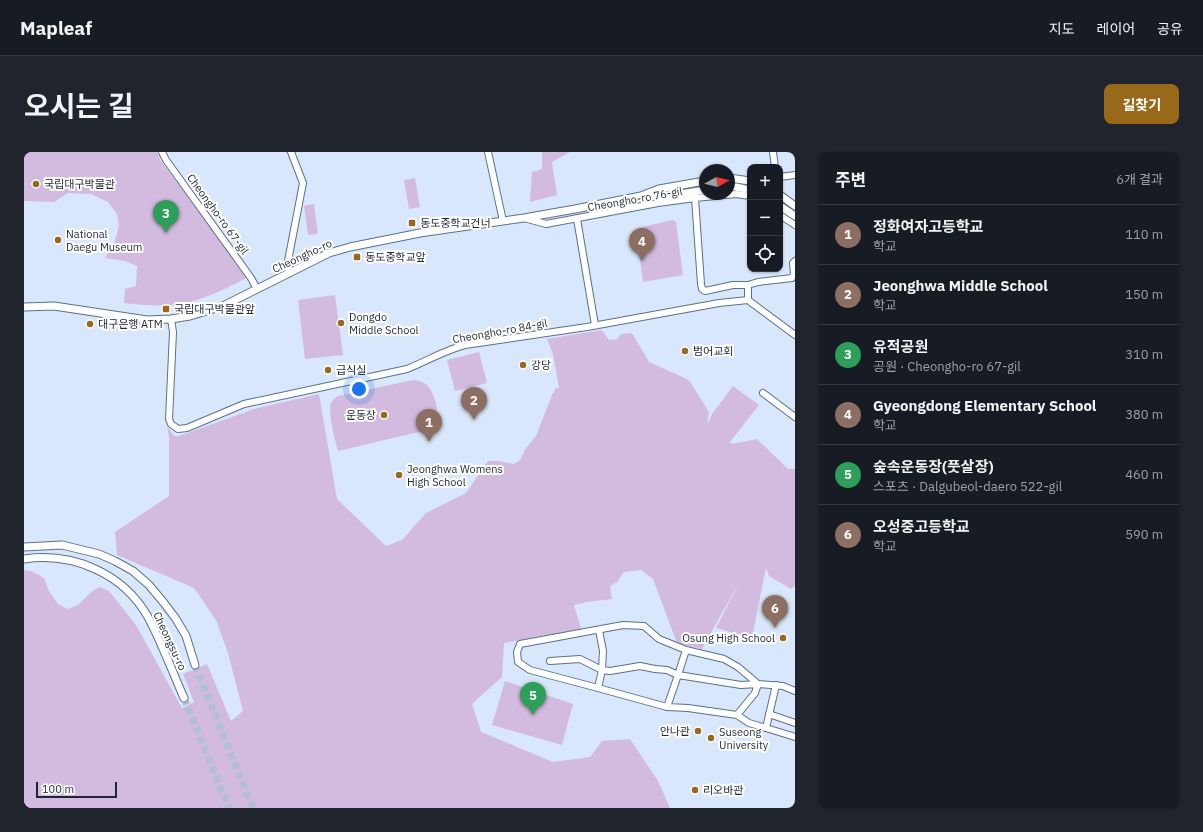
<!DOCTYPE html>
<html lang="ko">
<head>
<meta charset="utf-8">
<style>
	:root { --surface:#171b24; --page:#20242c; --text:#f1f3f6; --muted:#9ea1a6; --line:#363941; --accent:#98691a }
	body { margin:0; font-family:"IBM Plex Sans","Noto Sans KR",sans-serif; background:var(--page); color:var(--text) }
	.controls { position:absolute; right:12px; top:12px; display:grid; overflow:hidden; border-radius:8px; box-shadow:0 1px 3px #0004 }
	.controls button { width:36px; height:36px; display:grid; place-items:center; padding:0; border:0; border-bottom:1px solid var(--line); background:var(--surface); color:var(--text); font:20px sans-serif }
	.compass { position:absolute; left:675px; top:12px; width:36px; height:36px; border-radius:50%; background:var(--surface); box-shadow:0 1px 3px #0004; rotate:82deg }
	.scale { position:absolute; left:12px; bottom:10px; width:81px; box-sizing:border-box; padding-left:4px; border:2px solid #1d2632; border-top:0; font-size:11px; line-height:14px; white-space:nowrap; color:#1d2632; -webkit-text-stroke:3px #fff; paint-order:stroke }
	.you { position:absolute; left:335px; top:237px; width:14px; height:14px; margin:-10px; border:3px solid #fff; border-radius:50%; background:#1a73e8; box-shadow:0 0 0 6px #1a73e833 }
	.badge { display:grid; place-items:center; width:26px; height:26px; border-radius:50%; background:var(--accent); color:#fff; font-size:13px; font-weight:700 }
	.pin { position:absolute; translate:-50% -33px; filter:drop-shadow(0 1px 2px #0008) }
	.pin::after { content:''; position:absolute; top:21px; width:14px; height:12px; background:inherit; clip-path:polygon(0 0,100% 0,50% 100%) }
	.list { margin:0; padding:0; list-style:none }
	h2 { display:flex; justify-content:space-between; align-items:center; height:52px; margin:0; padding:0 16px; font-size:17px }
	h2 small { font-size:13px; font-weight:400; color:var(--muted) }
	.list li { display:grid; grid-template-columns:26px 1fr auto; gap:12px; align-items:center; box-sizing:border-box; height:60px; padding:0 16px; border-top:1px solid var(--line) }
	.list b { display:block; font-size:15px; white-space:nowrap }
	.list p { margin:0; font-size:13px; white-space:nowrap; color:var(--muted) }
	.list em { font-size:13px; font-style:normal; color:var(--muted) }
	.icon { flex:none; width:22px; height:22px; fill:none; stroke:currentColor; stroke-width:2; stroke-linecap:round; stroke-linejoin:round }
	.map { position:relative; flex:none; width:771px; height:656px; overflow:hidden; border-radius:8px }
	header { display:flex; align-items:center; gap:24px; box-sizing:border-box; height:56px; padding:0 20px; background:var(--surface); border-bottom:1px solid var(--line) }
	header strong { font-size:19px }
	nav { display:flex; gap:22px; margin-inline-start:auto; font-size:14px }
	.intro { display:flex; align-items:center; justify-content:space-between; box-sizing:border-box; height:96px; padding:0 24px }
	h1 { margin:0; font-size:28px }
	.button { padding:10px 18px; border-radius:8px; background:var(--accent); color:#fff; font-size:14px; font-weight:700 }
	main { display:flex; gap:24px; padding:0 24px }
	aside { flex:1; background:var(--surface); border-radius:8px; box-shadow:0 1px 3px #0004 }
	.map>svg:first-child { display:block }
</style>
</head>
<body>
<header>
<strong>Mapleaf</strong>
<nav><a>지도</a><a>레이어</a><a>공유</a></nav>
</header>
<div class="intro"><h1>오시는 길</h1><a class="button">길찾기</a></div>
<main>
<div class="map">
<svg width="771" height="656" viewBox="0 0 771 656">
	<rect width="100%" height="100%" fill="#d8e7fb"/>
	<!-- green -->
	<g fill="#d3bbdf">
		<path d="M 0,0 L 133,0 L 137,9 L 224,125 C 178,150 153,158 100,151 L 101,137 L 112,134 L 113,114 L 101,109 L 81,106 L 91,89 L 95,73 L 93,62 L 84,50 L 67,42 L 44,41 L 30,50 L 0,49 Z"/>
		<path d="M 518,0 L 546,0 L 528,10 L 533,43 L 506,50 L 508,20 L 518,17 Z"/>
		<path d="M 391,26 L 396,55 L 385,57 L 380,28 Z"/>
		<path d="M 290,52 L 294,82 L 284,83 L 280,54 Z"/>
		<path d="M 649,68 L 652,70 L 659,123 L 619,130 L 612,78 L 614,76 Z"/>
		<path d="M 311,143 L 319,203 L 281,207 L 274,148 Z"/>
		<path d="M 578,178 L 585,188 L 593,187 L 597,182 L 608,181 L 625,210 L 665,228 L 685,260 L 683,273 L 688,262 L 709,234 L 735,253 L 706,290 L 708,292 L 733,287 L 764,317 L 771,317 L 771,434 L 767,437 L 745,424 L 742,415 L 728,486 L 692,476 L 717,427 L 678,497 L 653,491 L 629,427 L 617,418 L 600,420 L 593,430 L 586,434 L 588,447 L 563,450 L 550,453 L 557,477 L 480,491 L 478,525 L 448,552 L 457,580 L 529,610 L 566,605 L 578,589 L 606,587 L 634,629 L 646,656 L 0,656 L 0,418 L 7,419 L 20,426 L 25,439 L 34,452 L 43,457 L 54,453 L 66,441 L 75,435 L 85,439 L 112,473 L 158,556 L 170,550 L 159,522 L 183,512 L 207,569 L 219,559 L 204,501 L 192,468 L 170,436 L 93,403 L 91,380 L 145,344 L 145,284 L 143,274 L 150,284 L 155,284 L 230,257 L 295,242 L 313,347 L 362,394 L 378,388 L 402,361 L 442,341 L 464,309 L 475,309 L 490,312 L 496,308 L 502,296 L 512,284 L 528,243 L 532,236 L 535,236 L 529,202 L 523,187 Z"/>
		<path d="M 455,200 L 463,231 L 431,239 L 423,208 Z"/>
		<path d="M 389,228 C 413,229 412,256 416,275 L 314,299 C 311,288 304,262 307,251 C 308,248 311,246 314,244 Z"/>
		<path d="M 481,529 L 549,552 L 538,593 L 468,573 Z"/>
	</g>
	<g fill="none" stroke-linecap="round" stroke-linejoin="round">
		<!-- major-tunnel -->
		<g stroke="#b3c0d3" stroke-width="7" stroke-dasharray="7 3.5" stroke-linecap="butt">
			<path d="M 171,513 L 229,656"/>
			<path d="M 160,546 L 205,656"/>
		</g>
		<!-- minor casing -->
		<g stroke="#59708c" stroke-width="8">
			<g id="minor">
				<path d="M 138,0 L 142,8 L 227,126 L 233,137"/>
				<path d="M 464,0 L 479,69"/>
				<path d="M 749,0 L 751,15"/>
				<path d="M 756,25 L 771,23"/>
				<path d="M 671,46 L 677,132 L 678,137 L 681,139 L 709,133 L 724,133 L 734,130 L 768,126 L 770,122 L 769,111 L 771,109"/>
				<path d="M 756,63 L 771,73"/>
				<path d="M 500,66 L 522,72 L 634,51 L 671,46 L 712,42 L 726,44"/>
				<path d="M 553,67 L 571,173"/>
				<path d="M 265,121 L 264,109 L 279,31 L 267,0"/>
				<path d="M 724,148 L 724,133"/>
				<path d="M 147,167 L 149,180 L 145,267 L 147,272 L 154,277 L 163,276 L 220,252 L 383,217 C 403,209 421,198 441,193 L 563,175 L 695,151 L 724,148 L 771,183"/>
				<path d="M 739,241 L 771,265"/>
				<path d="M 662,498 L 654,523 L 643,518 L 631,517 L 616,514 L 586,519 L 578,518 L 574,536 L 506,518 L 494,510 L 493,500 L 496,492 L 599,473 L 620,474 L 635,487 L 662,498 L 700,507 L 714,515 L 734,532 L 759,534 L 771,539"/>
				<path d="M 526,509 L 556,507 L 578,518 L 579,499 L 575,478"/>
				<path d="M 574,536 L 643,555"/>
				<path d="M 745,562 L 771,571"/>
				<path d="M 713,563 L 731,541 L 734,532 L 717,533 L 654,523 L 643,555 L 664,556 L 713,563 L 725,571 L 742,576 L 752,533"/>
				<path d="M 742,576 L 771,585"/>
			</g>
		</g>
		<!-- major casing -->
		<g stroke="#59708c" stroke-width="9">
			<g id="major">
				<path d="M 705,26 L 726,29"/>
				<path d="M 705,35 L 712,35 L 726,38"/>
				<path d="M 756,43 L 771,54"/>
				<path d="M 621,44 L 637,45 L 681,38"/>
				<path d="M 756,54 L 771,64"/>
				<path d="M 0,155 L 30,154 L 123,168 L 147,167 L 166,164 L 199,154 L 305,101 L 326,95 L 396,81 L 500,66 L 551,57 L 617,44 L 635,37 L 681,29"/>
				<path d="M 0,395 L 38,393 L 75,402 L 91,409 L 109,419 L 125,433 L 140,451 L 152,467 L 162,484 L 171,513"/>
				<path d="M 0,407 C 49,400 99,421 124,465 C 138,491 148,519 160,546"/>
			</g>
		</g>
		<!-- minor -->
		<use href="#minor" stroke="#fff" stroke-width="6"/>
		<!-- major -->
		<use href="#major" stroke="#fff" stroke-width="7"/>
	</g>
	<!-- markers -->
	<g fill="#98691a" stroke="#fff" stroke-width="1.5">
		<circle cx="12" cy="32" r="4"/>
		<rect x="384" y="67" width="8" height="8" rx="2"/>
		<circle cx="34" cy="88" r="4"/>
		<rect x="329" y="101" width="8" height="8" rx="2"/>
		<rect x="138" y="153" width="8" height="8" rx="2"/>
		<circle cx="317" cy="171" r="4"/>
		<circle cx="66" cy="172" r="4"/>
		<circle cx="661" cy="199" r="4"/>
		<circle cx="499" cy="213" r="4"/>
		<circle cx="304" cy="218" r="4"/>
		<circle cx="360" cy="263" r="4"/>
		<circle cx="375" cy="323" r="4"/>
		<circle cx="759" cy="486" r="4"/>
		<circle cx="674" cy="579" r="4"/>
		<circle cx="687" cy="586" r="4"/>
		<circle cx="671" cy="638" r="4"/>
	</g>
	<g text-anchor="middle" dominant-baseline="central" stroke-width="4" stroke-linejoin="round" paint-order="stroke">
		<!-- poi labels -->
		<g font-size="11" fill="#1d2632" stroke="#fff" text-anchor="start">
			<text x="20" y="32">국립대구박물관</text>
			<text x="396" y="71">동도중학교건너</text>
			<text x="42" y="82">National<tspan x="42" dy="13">Daegu Museum</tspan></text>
			<text x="341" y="105">동도중학교앞</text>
			<text x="150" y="157">국립대구박물관앞</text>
			<text x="325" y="165">Dongdo<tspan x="325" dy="13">Middle School</tspan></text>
			<text x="74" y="172">대구은행 ATM</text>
			<text x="669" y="199">범어교회</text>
			<text x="507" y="213">강당</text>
			<text x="312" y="218">급식실</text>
			<text x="352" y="263" text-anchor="end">운동장</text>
			<text x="383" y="317">Jeonghwa Womens<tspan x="383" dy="13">High School</tspan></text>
			<text x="751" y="486" text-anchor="end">Osung High School</text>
			<text x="666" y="579" text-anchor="end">안나관</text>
			<text x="695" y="580">Suseong<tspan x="695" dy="13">University</tspan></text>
			<text x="679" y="638">리오바관</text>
		</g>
		<!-- street labels -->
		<g font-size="11" fill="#1d2632" stroke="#fff">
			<text transform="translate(611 47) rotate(-10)">Cheongho-ro 76-gil</text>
			<text transform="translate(194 62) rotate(54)">Cheongho-ro 67-gil</text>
			<text transform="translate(278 104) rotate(-25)">Cheongho-ro</text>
			<text transform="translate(476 179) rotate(-10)">Cheongho-ro 84-gil</text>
			<text transform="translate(146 489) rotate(65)">Cheongsu-ro</text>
		</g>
	</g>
</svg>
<div class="controls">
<button>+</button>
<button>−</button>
<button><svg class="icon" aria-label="locate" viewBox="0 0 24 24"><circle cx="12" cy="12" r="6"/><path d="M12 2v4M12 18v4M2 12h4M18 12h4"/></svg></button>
</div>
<svg class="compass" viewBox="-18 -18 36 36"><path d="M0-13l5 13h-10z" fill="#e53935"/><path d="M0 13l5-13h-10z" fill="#9ea1a6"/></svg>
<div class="scale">100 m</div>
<div class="you"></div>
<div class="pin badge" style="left:405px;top:290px;background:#8d6e63">1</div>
<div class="pin badge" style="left:450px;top:268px;background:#8d6e63">2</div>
<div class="pin badge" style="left:142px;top:81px;background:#2e9e5b">3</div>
<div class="pin badge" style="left:618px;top:109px;background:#8d6e63">4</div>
<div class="pin badge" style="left:509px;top:563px;background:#2e9e5b">5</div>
<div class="pin badge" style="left:751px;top:476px;background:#8d6e63">6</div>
</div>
<aside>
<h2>주변<small>6개 결과</small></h2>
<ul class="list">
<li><span class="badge" style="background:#8d6e63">1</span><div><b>정화여자고등학교</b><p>학교</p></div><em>110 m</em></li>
<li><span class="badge" style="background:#8d6e63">2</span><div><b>Jeonghwa Middle School</b><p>학교</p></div><em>150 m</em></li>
<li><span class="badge" style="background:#2e9e5b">3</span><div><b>유적공원</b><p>공원 · Cheongho-ro 67-gil</p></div><em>310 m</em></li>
<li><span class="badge" style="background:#8d6e63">4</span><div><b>Gyeongdong Elementary School</b><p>학교</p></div><em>380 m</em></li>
<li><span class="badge" style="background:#2e9e5b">5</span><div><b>숲속운동장(풋살장)</b><p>스포츠 · Dalgubeol-daero 522-gil</p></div><em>460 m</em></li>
<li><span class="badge" style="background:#8d6e63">6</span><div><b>오성중고등학교</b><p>학교</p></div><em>590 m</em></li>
</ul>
</aside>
</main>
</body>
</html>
